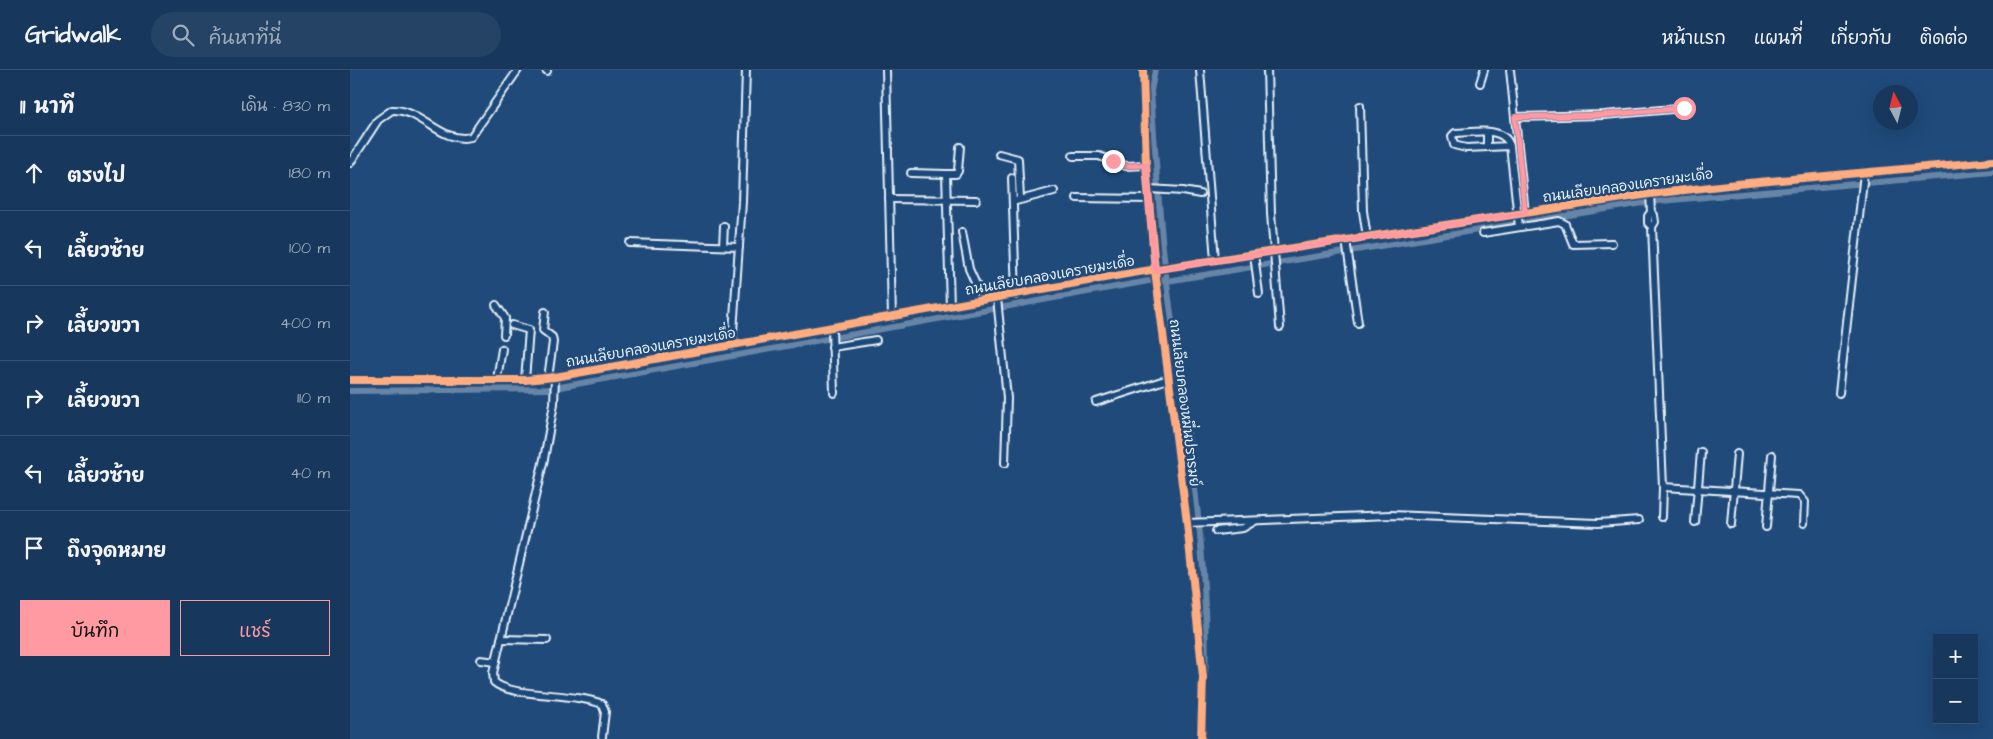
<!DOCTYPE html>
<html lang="th">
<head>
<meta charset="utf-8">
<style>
	:root { --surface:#17385c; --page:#244365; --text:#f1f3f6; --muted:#9eacbb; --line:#365272; --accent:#ff9aa2 }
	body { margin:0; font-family:"Architects Daughter","Playpen Sans Thai",sans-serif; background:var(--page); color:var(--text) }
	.controls { position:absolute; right:15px; bottom:15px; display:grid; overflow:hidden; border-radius:0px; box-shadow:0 5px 20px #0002 }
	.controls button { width:45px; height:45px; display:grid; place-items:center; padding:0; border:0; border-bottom:1px solid var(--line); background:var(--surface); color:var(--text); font:25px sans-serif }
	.compass { position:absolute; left:1523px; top:15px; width:45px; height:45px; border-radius:50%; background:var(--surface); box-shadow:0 5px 20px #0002; rotate:353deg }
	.stop { position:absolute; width:15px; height:15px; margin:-11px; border:4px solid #ff9aa2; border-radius:50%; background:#fff }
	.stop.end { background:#ff9aa2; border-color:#fff; box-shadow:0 1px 5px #0008 }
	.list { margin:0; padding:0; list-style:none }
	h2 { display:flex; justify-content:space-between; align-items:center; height:65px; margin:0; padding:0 20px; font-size:21px }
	h2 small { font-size:16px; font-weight:400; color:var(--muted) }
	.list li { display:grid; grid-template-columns:32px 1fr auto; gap:15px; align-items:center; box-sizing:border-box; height:75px; padding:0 20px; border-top:1px solid var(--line) }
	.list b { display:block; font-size:19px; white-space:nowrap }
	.list em { font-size:16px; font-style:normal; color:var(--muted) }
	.actions { display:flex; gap:10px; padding:15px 20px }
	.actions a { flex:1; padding:11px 0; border:1px solid var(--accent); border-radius:0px; text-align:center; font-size:18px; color:var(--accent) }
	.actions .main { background:var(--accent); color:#111 }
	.icon { flex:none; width:28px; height:28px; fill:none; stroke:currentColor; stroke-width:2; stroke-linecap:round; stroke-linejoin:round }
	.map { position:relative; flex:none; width:1643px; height:669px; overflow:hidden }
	header { display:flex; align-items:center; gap:30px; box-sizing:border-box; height:70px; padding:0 25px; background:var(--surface); border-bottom:1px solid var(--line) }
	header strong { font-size:24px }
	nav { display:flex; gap:28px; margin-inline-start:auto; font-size:18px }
	.search { width:350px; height:45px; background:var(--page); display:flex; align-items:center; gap:12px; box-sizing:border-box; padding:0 18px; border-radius:28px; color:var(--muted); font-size:19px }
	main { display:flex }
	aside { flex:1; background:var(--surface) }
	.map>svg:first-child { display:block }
</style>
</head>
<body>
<header>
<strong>Gridwalk</strong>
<div class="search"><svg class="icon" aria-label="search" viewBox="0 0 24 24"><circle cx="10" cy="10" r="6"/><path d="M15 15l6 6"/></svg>ค้นหาที่นี่</div>
<nav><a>หน้าแรก</a><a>แผนที่</a><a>เกี่ยวกับ</a><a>ติดต่อ</a></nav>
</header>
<main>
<aside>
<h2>11 นาที<small>เดิน · 830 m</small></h2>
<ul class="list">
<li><svg class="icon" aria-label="ahead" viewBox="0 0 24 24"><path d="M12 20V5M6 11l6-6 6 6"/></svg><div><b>ตรงไป</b></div><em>180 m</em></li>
<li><svg class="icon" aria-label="left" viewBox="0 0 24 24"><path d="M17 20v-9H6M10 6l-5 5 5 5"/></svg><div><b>เลี้ยวซ้าย</b></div><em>100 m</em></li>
<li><svg class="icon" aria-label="right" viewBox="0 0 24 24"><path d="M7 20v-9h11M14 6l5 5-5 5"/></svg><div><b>เลี้ยวขวา</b></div><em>400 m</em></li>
<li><svg class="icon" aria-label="right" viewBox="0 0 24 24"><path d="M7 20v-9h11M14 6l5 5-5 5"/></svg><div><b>เลี้ยวขวา</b></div><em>110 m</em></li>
<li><svg class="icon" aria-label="left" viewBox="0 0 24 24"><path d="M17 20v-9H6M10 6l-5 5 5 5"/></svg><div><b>เลี้ยวซ้าย</b></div><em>40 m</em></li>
<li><svg class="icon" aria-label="arrive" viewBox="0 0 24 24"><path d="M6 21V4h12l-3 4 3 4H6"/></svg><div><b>ถึงจุดหมาย</b></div></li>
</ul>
<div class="actions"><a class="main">บันทึก</a><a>แชร์</a></div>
</aside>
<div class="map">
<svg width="1643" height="669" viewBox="0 0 1643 669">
	<rect width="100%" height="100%" fill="#1f4a7a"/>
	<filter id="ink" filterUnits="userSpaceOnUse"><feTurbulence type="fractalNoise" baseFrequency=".02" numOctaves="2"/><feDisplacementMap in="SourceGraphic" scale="10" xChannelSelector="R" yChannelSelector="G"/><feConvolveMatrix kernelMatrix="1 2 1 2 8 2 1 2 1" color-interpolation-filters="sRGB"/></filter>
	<g filter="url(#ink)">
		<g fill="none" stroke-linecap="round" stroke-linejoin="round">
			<!-- canal -->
			<g stroke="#6685a7" stroke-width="6">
				<path d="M 805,0 L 801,21 C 805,76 808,132 814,187 C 829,327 861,468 855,610"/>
				<path d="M 0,321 L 199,319 L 810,209 L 817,211 L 1299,132 L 1643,102"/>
			</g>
			<!-- minor-tunnel -->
			<path stroke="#3d638d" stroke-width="6" stroke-dasharray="6 3" stroke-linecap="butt" d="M 152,279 L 154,265"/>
			<!-- minor casing -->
			<g stroke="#e8f1f8" stroke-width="10">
				<g id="minor">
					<path d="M 196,0 L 197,1"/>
					<path d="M 536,0 L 542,247"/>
					<path d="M 793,0 L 796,95 L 805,200 L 837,453 L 853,607 L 851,669"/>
					<path d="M 850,0 L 865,190"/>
					<path d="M 917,0 L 921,144 L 930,257"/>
					<path d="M 1160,0 L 1175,143"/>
					<path d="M 1130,13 L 1134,0"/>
					<path d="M 1010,36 L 1013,141 L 1017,167"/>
					<path d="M 1165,47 L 1254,45 L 1334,38"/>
					<path d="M 1137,62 L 1137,77"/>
					<path d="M 1160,76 L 1116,78 L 1104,75 L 1102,66 L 1105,63 C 1122,63 1154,55 1160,76 L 1169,157"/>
					<path d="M 649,84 L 668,89 L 670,129"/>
					<path d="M 723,86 L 749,86 L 776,96 L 796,95"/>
					<path d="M 0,93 L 28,50 L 42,40 C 72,39 91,74 121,67 L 168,0"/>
					<path d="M 561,103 L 596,104"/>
					<path d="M 662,108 L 666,225"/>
					<path d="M 799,119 L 833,121 L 850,124"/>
					<path d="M 1300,124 L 1301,142 L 1304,145 L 1305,152 L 1302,157"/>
					<path d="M 727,128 L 799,129"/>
					<path d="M 539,129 L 626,130"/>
					<path d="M 666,131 L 704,121"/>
					<path d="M 1301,142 L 1298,146 L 1298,153 L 1302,157 L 1313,417 L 1312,447"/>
					<path d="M 612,162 L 619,199 L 633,230"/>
					<path d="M 1133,163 L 1209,151 L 1215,154 L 1223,174 L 1262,173"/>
					<path d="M 996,170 L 1008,253"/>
					<path d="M 280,173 L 389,177"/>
					<path d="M 373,176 L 374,156"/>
					<path d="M 904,184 L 909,224"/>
					<path d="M 647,228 L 657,328 L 655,393"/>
					<path d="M 146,235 L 155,248 L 154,265"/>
					<path d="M 600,236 L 596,104 L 606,104 L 608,101 L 610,77"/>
					<path d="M 195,242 L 193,260 L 202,267 L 203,272 L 198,308"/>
					<path d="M 162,255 L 179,260 L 175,310"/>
					<path d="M 482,258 L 484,323"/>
					<path d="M 382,276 L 392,132 L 396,0"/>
					<path d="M 482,277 L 526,270"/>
					<path d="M 205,307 L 204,334 L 194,389 L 143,603 L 144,612 C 161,628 225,622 252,634 L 255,642 L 252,667"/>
					<path d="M 147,309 L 152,279"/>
					<path d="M 0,310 L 175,310 L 205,307 L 782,203 L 924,181 L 1300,124 L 1387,114 L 1643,91"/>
					<path d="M 1489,323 L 1514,103"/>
					<path d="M 746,332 L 818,309"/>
					<path d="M 1313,417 L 1449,425 L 1455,432 L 1454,453"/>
					<path d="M 1345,452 L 1351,382"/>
					<path d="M 837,453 L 1041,445 L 1248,453 L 1289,450"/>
					<path d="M 1381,454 L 1387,384"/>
					<path d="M 1416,457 L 1422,385"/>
					<path d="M 866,461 L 893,458 L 905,451"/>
					<path d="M 151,569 L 197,570"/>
					<path d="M 131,590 L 146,592"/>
				</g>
			</g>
			<!-- minor -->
			<use href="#minor" stroke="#1f4a7a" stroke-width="6"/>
			<!-- cycleway casing -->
			<g stroke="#1f4a7a" stroke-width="11">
				<g id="cycleway">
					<path d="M 793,0 L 796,95 L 805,200 L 837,453 L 853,607 L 851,669"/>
					<path d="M 0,310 L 175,310 L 205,307 L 782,203 L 924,181 L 1300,124 L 1387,114 L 1643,91"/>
				</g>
			</g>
			<!-- cycleway -->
			<use href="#cycleway" stroke="#ffac80" stroke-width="8"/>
		</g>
	</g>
	<g fill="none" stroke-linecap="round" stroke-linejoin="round" filter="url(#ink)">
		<!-- route -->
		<path stroke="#ff9aa2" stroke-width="6" d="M 763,91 L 776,96 L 796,95 L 805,200 L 1175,143 L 1165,47 L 1254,45 L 1334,38"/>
	</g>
	<g text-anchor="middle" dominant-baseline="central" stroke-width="5" stroke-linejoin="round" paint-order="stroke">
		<!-- street labels -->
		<g font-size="14" fill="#e8f1f8" stroke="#1f4a7a">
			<text transform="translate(1278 116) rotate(-8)">ถนนเลียบคลองแครายมะเดื่อ</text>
			<text transform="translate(700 206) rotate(-10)">ถนนเลียบคลองแครายมะเดื่อ</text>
			<text transform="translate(301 278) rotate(-10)">ถนนเลียบคลองแครายมะเดื่อ</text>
			<text transform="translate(834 333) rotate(83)">ถนนเลียบคลองหมื่นปรารมย์</text>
		</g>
	</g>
</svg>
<div class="controls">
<button>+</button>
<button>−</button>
</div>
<svg class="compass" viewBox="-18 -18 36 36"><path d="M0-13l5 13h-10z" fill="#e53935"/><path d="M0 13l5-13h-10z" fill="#9eacbb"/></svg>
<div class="stop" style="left:1334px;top:38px"></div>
<div class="stop end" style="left:763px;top:91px"></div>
</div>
</main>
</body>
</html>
